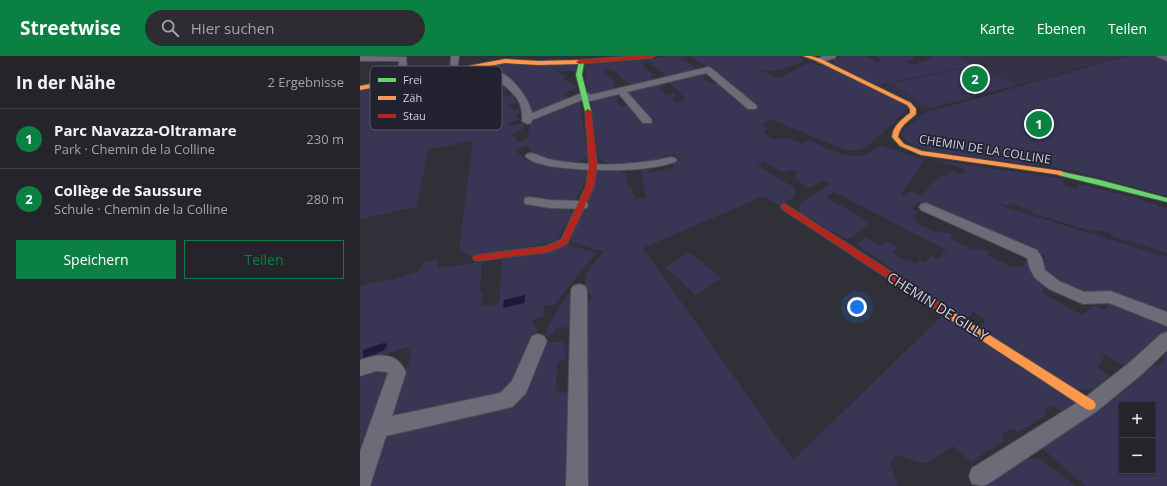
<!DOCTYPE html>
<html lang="de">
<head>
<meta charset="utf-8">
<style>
	:root { --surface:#24242a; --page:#2c2c32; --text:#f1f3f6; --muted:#a3a4a8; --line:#414147; --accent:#0b8043 }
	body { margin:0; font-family:"Open Sans",sans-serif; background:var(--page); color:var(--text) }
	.controls { position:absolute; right:12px; bottom:12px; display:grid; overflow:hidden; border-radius:0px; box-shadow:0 1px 3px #0004 }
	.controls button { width:36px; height:36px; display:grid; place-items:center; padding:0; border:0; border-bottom:1px solid var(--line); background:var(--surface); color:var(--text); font:20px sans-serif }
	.you { position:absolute; left:497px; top:251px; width:14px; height:14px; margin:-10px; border:3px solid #fff; border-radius:50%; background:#1a73e8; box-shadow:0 0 0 6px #1a73e833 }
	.badge { display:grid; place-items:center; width:26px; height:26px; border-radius:50%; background:var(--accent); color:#fff; font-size:13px; font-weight:700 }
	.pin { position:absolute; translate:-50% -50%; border:2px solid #fff; box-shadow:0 1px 4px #0006 }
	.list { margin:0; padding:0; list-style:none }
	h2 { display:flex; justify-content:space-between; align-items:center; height:52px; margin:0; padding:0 16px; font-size:17px }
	h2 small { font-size:13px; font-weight:400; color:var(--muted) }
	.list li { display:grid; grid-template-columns:26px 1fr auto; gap:12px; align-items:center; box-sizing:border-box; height:60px; padding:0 16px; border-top:1px solid var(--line) }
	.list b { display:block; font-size:15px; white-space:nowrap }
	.list p { margin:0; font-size:13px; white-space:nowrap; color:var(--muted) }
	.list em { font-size:13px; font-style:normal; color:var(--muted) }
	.actions { display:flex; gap:8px; padding:12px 16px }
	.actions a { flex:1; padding:9px 0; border:1px solid var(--accent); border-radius:0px; text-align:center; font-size:14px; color:var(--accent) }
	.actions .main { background:var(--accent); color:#fff }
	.icon { flex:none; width:22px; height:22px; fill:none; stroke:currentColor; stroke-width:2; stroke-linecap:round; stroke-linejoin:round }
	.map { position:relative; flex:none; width:807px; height:430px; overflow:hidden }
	header { display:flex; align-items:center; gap:24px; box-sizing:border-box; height:56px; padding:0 20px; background:var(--accent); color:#fff }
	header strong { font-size:19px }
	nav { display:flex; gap:22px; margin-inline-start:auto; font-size:14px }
	.search { width:280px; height:36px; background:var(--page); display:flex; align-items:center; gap:10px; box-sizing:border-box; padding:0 14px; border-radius:22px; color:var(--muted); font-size:15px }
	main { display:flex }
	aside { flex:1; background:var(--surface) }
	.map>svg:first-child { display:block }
</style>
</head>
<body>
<header>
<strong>Streetwise</strong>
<div class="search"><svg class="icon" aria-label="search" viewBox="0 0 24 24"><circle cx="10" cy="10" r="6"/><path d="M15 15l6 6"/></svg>Hier suchen</div>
<nav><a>Karte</a><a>Ebenen</a><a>Teilen</a></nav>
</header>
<main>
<aside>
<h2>In der Nähe<small>2 Ergebnisse</small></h2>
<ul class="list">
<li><span class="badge">1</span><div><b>Parc Navazza-Oltramare</b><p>Park · Chemin de la Colline</p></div><em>230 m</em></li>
<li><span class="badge">2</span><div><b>Collège de Saussure</b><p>Schule · Chemin de la Colline</p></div><em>280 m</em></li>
</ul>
<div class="actions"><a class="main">Speichern</a><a>Teilen</a></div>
</aside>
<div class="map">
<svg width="807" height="430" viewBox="0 0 807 430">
	<rect width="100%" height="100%" fill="#303038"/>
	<!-- built -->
	<path fill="#333246" d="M 599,0 L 763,0 L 575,52 L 559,52 L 552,45 L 524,31 L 529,29 L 525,27 L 613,9 Z"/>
	<!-- green -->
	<g fill="#383555" fill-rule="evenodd">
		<path d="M 309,0 L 326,0 L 320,2 L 334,10 L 333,10 L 339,15 L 309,22 L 288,6 L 281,8 L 291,17 L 296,18 L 290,20 L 296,25 L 272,31 L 252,13 L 244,15 L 245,17 L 244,17 L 256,27 L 253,28 L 258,34 L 233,39 L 228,37 L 224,10 L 226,9 L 286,4 Z"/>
		<path d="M 330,0 L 440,0 L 443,4 L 442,6 C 429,10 414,19 402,13 L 398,14 L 420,22 L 448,7 L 467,11 L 546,50 L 545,56 L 507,91 L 497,94 L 485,94 L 410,63 L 401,69 L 408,73 L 403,77 L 415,84 C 423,79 434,85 443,88 L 449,84 C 466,92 490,106 510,97 C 513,95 517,91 520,89 L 564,104 L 541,139 L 546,140 L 549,135 L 563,140 L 571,127 L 573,128 L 576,123 L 579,124 L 582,119 L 586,120 L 591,114 L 600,118 L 605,116 L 605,113 L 575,105 L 576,104 L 704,123 L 703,129 L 716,133 L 718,128 L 777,142 L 807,153 L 807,197 L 751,180 L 751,177 L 738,174 L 737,177 L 675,158 L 669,154 L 649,147 L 648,150 L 642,148 L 641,150 L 807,201 L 807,261 L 741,234 L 724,238 L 691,222 L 683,211 L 685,200 L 558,146 L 551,152 L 558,156 L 553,161 L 557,163 L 555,166 L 577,177 L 579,175 L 584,177 L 586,176 L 592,179 L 590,182 L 614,194 L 616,191 L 621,194 L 623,192 L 630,196 L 628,199 L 654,212 L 656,209 L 662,212 L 668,203 L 686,229 L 682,237 L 722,259 L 731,253 L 734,249 L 745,254 L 751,244 L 807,265 L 807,274 L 767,312 L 745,299 L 737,312 L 750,320 L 753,323 L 735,334 L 712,333 L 619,272 L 626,264 L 613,256 L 606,264 L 497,189 L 506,181 L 521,190 L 527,185 L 539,192 L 532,197 L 545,205 L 547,203 L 555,208 L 560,204 L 564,207 L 572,200 L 578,203 L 586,194 L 474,136 L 467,141 L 481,150 L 503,162 L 502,163 L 509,167 L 492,182 L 486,183 L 440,157 L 440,147 L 471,128 L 463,124 L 450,132 L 433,122 L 438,117 L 429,113 L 424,117 L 404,105 L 397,109 L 435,132 L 435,140 L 420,150 L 404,140 L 283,192 L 433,404 L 584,258 L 718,346 L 704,356 L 691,350 L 685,355 L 685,360 L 659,376 L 649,373 L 642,378 L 645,384 L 611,406 L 593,390 L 565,408 L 537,399 L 530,407 L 538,430 L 225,430 L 224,247 L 232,243 L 229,236 L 224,238 L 226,217 L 244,196 L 213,187 L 211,183 L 238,114 L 244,112 L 261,114 L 262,117 L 266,117 L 269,131 L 271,131 L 273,139 L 275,138 L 276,143 L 286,141 L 280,111 L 288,111 L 289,117 L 314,111 L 313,108 L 320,104 L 313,98 L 303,100 L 302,103 L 299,106 C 280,107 254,114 238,102 L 231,44 L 259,37 L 264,40 L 256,43 L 258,46 L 257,46 L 261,51 L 270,49 L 284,67 L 293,67 L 295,65 L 293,62 L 286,61 L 267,37 L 268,35 L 302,26 L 306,29 L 298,32 L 308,39 L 314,37 L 315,38 L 314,41 L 310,43 L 316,47 L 326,43 L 307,25 L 339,17 L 348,17 L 352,20 L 348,19 L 342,22 L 354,28 L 360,26 L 385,47 L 383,50 L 388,54 L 396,51 L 349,12 Z"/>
		<path d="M 484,0 L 505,0 L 516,6 L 522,4 L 515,0 L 553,0 L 556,2 L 546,5 L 553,9 L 573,2 L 569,0 L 599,0 L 614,9 L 518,29 L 473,7 L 474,3 Z"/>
		<path d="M 767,0 L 792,0 L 807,4 L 807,140 L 718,116 L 691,111 L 569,95 L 548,87 L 541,78 L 544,73 L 565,57 Z"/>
		<path d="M 140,8 L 175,10 L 216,9 L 216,15 L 196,15 L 207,21 L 204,23 L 215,29 L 218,32 L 204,37 L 210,43 L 178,56 L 171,55 L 166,42 L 156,29 L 159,25 L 150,26 L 138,22 L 129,25 L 136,29 L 142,26 L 150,32 L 140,36 L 147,40 L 156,37 L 158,41 L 154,42 L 158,46 L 148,50 L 154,54 L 163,53 L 164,56 L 155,59 L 159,63 L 148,68 L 151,70 L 165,66 L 163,73 L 152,79 L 159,86 L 167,83 L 171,63 L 220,44 L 227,101 C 214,112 191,104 176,101 L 167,89 L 155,94 L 168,106 L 171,104 L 227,114 C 225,123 224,133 217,141 C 214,145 209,147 205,151 L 210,154 L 212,158 L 196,186 L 111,200 L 99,193 L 113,85 L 69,93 L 56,151 L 0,163 L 0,35 L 42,28 L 41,58 L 59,55 L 56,46 L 102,34 L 96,24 L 91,25 L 93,30 L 82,33 L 83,36 L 64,41 L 59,40 L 54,25 Z"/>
		<path d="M 618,9 L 655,29 L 571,52 L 531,28 Z"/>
		<path d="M 209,189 L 236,197 L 195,248 L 184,250 L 184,260 L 171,264 L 178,275 L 154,328 L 144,339 L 33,364 L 29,360 L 52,298 L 47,291 L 0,307 L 0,230 L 12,226 L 12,228 L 27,224 L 28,225 L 58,216 L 64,206 L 79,204 L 77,212 L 122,206 L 120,236 L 123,235 L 121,251 L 139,247 L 142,204 Z"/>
		<path d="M 330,196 L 361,222 L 336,239 L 305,211 Z"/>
		<path d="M 213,237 L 212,270 L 196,273 L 192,279 L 184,280 L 192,264 L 208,238 Z"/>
		<path d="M 189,286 L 203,286 L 207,302 L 197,307 L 196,334 L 209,338 L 208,430 L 7,430 L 21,384 L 32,376 L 139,354 L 180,291 Z"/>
		<path d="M 807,294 L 807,430 L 726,430 L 682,392 L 768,332 L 791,308 L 799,310 L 805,304 L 802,299 ZM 762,349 L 792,349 L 792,415 L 762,415 Z"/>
		<path d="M 29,313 L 0,403 L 0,316 Z"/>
		<path d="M 674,402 L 682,404 L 715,430 L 617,430 L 623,427 L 626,429 L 664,403 Z"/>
	</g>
	<!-- water -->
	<g fill="#1e1a3a">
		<path d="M 165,239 L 165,247 L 143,252 L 144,244 Z"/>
		<path d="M 24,287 L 27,288 L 27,290 L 23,295 L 3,302 L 3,294 Z"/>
	</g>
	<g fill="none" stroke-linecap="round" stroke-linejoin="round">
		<!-- street casing -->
		<g stroke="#4b4b51" stroke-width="2">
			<g id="street">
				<path d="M 0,0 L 46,1 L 48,20 L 52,24 L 50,26 L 44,26 L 39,20 L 39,5 L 0,5 Z"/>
				<path d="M 91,0 L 99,0 L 97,17 L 94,18 L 90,15 Z"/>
				<path d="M 463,0 L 476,0 L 475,2 L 459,7 L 455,4 Z"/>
				<path d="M 796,0 L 807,0 L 807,5 Z"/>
				<path d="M 348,11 L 351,12 L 396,49 L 397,51 L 396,53 L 388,53 L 346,17 L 267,36 L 291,63 L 292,65 L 291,67 L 283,67 L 259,38 L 226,46 L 222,44 L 172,64 L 171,67 L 167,68 L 162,65 C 164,39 147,35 133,18 L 134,16 C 148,13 170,44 172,57 L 222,37 L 228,37 L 230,39 Z"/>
				<path d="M 171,97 C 177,98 182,101 188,103 C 226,111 274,110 311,101 L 315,102 L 317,104 L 315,106 C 303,110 291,112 279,113 C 259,115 177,116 165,100 L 167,98 Z"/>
				<path d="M 170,141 L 190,144 L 222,145 L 227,146 L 228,149 L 227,152 L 222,153 L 190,152 L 165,148 L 164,145 L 165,142 Z"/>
				<path d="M 566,147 L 677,194 L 682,202 L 685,214 L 699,225 L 724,236 L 750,235 L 807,256 L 807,270 L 749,247 L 723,248 L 689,233 L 675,222 L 670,213 L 667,202 L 561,154 L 559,151 L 561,148 Z"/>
				<path d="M 219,228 L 225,230 L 227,234 L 228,430 L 206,430 L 211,234 L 213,230 Z"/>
				<path d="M 807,276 L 807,294 L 781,319 L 737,355 L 628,428 L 622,430 L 612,428 L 609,420 L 612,412 L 723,343 L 769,307 L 801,278 Z"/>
				<path d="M 178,278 L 184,280 L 187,285 L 166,337 L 152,351 L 26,380 L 10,430 L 0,430 L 0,396 L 28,317 L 26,316 L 16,315 L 0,320 L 0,304 C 19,298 36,295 46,316 L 32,360 L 140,337 L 152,325 L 172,280 Z"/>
			</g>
		</g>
		<!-- fast casing -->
		<g stroke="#4b4b51" stroke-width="2">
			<g id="fast">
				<path d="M 219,5 L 224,6 L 222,19 L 231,55 L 228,57 L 225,55 L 216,19 Z"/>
				<path d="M 698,115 L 740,124 L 807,142 L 807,146 L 698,119 Z"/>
			</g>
		</g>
		<!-- slow casing -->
		<g stroke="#4b4b51" stroke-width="2">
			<g id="slow">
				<path d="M 443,0 L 451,0 L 461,3 L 551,47 L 556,53 L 556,58 C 549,65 540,69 538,81 L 544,88 L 562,95 L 701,115 L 705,117 L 701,119 L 561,99 L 540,90 L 532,81 C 533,70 541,64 550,57 L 550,53 L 547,49 L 457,5 Z"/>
				<path d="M 145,3 L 178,5 L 219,4 L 222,6 L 219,8 L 178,9 L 145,7 L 0,34 L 0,30 Z"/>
				<path d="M 585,251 L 734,345 L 736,349 L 734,353 L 730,354 L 726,353 L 582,258 L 580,255 L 582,252 Z"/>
			</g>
		</g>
		<!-- jam casing -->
		<g stroke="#4b4b51" stroke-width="2">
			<g id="jam">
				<path d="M 274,0 L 295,0 L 292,2 L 219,8 L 216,6 L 219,4 Z"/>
				<path d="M 228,53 L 231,55 L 237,109 L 234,130 L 207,188 L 188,196 L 117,205 L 114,204 L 113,202 L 114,200 L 117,199 L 187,190 L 201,184 L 226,130 L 229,109 L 225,55 Z"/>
				<path d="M 425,148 L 588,252 L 590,255 L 588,258 L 585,259 L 582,258 L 422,153 L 421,151 L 422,149 Z"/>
			</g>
		</g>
		<!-- street -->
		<use href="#street" fill="#6c6c78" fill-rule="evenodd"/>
		<!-- fast -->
		<use href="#fast" fill="#63d668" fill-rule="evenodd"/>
		<!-- slow -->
		<use href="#slow" fill="#ff974d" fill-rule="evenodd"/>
		<!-- jam -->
		<use href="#jam" fill="#b3261e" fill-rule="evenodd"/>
	</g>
	<g text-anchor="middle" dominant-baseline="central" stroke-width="3.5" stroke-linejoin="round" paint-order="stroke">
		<!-- far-street labels -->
		<g font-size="12" fill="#d1d1dc" stroke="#232231">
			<text transform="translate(625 93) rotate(9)">CHEMIN DE LA COLLINE</text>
		</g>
		<!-- street labels -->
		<g font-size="14" fill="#d1d1dc" stroke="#232231">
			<text transform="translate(578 250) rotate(32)">CHEMIN DE GILLY</text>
		</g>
	</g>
	<!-- legend -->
	<rect x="10" y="10" width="132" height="64" rx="6" fill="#232231" stroke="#575764" stroke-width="1"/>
	<rect x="18" y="22" width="18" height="4" fill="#63d668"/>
	<rect x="18" y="40" width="18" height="4" fill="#ff974d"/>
	<rect x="18" y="58" width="18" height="4" fill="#b3261e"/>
	<g font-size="11" fill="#d1d1dc">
		<text x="43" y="28">Frei</text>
		<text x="43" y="46">Zäh</text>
		<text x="43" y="64">Stau</text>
	</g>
</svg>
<div class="controls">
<button>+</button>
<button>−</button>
</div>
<div class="you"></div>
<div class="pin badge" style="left:679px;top:68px">1</div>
<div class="pin badge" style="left:615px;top:23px">2</div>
</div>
</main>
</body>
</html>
